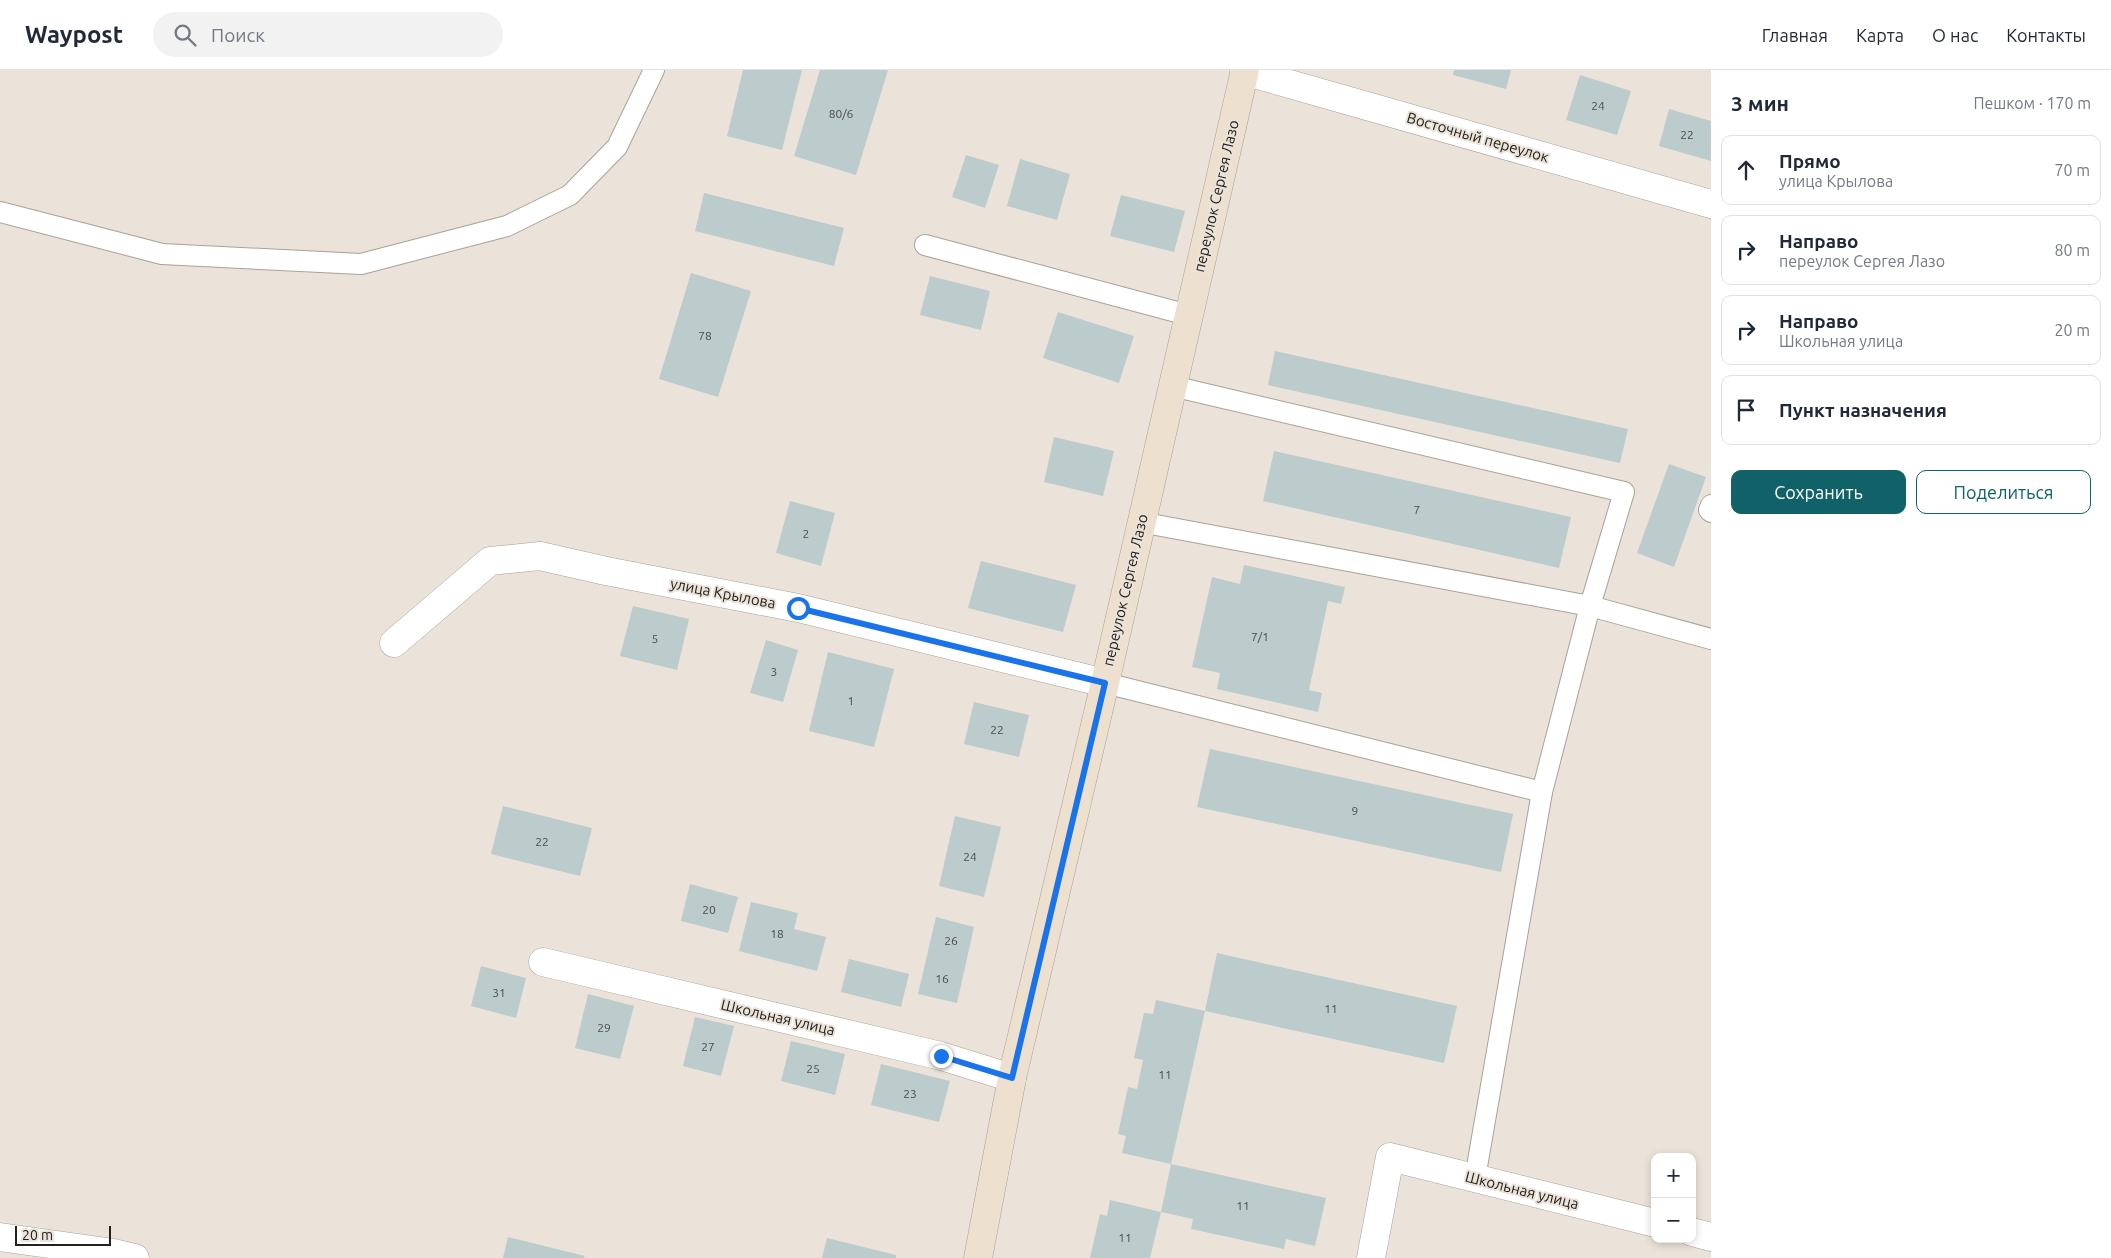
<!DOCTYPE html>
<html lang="ru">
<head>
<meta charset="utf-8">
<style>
	:root { --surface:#fff; --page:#f2f2f3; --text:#1f2937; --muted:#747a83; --line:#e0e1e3; --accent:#106168 }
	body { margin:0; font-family:Ubuntu,sans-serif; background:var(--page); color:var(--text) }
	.controls { position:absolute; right:15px; bottom:15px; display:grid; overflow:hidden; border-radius:10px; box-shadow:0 2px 8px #0003 }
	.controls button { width:45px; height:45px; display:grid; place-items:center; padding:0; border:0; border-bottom:1px solid var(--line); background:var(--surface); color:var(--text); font:25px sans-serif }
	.scale { position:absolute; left:15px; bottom:12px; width:96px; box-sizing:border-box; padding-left:5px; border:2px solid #23211d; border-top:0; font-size:14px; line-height:18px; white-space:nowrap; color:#23211d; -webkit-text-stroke:4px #ebe3d9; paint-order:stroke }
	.stop { position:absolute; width:15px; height:15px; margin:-11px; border:4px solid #1a73e8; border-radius:50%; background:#fff }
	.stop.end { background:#1a73e8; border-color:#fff; box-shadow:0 1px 5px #0008 }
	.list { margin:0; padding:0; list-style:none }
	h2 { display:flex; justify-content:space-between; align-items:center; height:65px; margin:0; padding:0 20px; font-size:21px }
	h2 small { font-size:16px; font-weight:400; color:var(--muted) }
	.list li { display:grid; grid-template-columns:32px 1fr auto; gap:15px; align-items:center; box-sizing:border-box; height:70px; margin:0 10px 10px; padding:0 10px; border:1px solid var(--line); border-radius:10px }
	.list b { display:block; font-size:19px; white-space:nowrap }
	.list p { margin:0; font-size:16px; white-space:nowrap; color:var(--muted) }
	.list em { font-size:16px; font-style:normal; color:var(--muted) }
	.actions { display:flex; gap:10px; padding:15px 20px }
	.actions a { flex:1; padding:11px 0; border:1px solid var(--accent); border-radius:10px; text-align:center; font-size:18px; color:var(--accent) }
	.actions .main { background:var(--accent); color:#fff }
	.icon { flex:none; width:28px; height:28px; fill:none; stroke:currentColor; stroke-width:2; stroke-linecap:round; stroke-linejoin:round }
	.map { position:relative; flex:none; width:1711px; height:1188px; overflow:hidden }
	header { display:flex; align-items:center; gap:30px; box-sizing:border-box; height:70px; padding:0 25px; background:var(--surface); border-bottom:1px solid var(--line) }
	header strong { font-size:24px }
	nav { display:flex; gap:28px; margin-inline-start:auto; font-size:18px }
	.search { width:350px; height:45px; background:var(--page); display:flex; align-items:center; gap:12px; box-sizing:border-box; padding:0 18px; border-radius:28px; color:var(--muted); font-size:19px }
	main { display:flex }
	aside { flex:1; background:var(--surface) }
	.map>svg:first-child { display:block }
</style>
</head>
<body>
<header>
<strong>Waypost</strong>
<div class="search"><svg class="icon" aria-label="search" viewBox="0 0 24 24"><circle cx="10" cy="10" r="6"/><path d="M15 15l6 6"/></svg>Поиск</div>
<nav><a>Главная</a><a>Карта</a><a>О нас</a><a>Контакты</a></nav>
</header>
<main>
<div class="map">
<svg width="1711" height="1188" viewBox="0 0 1711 1188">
	<rect width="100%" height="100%" fill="#ebe3d9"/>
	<!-- building -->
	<g fill="#bccbcc">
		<path d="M 743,0 L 802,0 L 782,80 L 727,66 Z"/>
		<path d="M 820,0 L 888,0 L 856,105 L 794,86 Z"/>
		<path d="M 1454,0 L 1511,0 L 1506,19 L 1453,5 Z"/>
		<path d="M 1580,5 L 1631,21 L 1617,65 L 1566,50 Z"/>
		<path d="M 1669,39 L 1711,51 L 1711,91 L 1659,76 Z"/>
		<path d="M 966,85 L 999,95 L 985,138 L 952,127 Z"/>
		<path d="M 1020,89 L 1070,104 L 1057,150 L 1007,136 Z"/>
		<path d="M 704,123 L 844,158 L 834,196 L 695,161 Z"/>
		<path d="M 1121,125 L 1185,141 L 1174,182 L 1110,166 Z"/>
		<path d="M 691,203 L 751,221 L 718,327 L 659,309 Z"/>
		<path d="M 930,206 L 990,221 L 981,260 L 920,245 Z"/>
		<path d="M 1058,242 L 1134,266 L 1119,313 L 1043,288 Z"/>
		<path d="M 1275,281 L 1628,359 L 1620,393 L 1268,315 Z"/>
		<path d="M 1054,367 L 1114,381 L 1103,426 L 1044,412 Z"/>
		<path d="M 1274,381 L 1571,447 L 1559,498 L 1263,431 Z"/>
		<path d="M 1669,394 L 1706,407 L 1674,497 L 1637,483 Z"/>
		<path d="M 790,431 L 835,443 L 821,496 L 776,483 Z"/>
		<path d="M 981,491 L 1076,515 L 1063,562 L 968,538 Z"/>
		<path d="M 1244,495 L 1345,517 L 1341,534 L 1328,531 L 1309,620 L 1322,623 L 1318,642 L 1217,619 L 1220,603 L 1192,597 L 1212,507 L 1240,514 Z"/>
		<path d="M 633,536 L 689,549 L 677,600 L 620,586 Z"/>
		<path d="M 766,570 L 798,580 L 783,632 L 750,623 Z"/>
		<path d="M 828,582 L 894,599 L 874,677 L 809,661 Z"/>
		<path d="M 974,632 L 1029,645 L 1019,687 L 964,674 Z"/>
		<path d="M 1210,679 L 1513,744 L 1501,802 L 1197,737 Z"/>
		<path d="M 503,736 L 592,758 L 580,806 L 491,784 Z"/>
		<path d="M 955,746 L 1001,757 L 984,827 L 939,816 Z"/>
		<path d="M 690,814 L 738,827 L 728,863 L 681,851 Z"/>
		<path d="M 751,832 L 798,843 L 794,859 L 826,867 L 817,901 L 739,881 Z"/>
		<path d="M 936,847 L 974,857 L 957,933 L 918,924 Z"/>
		<path d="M 1217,883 L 1457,936 L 1444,993 L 1205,941 Z"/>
		<path d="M 849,889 L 909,904 L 901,937 L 841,922 Z"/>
		<path d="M 481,896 L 526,908 L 516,948 L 471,936 Z"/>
		<path d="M 588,924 L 634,936 L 620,989 L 575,978 Z"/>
		<path d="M 1156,930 L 1205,941 L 1171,1094 L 1122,1083 L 1126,1066 L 1118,1064 L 1128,1017 L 1137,1019 L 1143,990 L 1134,988 L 1144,943 L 1153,944 Z"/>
		<path d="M 695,947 L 734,956 L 721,1006 L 683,996 Z"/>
		<path d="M 791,971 L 845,984 L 835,1025 L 781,1011 Z"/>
		<path d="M 881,994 L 950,1011 L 939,1052 L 871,1035 Z"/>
		<path d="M 1171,1094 L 1326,1128 L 1315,1176 L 1286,1169 L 1284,1179 L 1191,1159 L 1193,1149 L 1161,1142 Z"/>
		<path d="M 1110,1130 L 1161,1142 L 1150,1188 L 1090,1188 L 1100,1144 L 1107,1146 Z"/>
		<path d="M 508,1167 L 585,1186 L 584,1188 L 503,1188 Z"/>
		<path d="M 827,1168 L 896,1185 L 896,1188 L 822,1188 Z"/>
	</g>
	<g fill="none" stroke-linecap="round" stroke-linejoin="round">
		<!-- lane casing -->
		<g stroke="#a9a298" stroke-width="22">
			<g id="lane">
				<path d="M 0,142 L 162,184 L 361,194 L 507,156 L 570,125 L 617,77 L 654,0"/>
				<path d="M 925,175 L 1188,245"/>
				<path d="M 1172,316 L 1624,422 L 1590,536 L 1542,722 L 1475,1108"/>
				<path d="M 1711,435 L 1709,440 L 1711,442"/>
				<path d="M 1140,452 L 1590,536 L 1711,569"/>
				<path d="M 1105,613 L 1542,722"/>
			</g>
		</g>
		<!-- street casing -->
		<g stroke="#a9a298" stroke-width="29">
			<g id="street">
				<path d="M 1244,1 L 1711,134"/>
				<path d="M 394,573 L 490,491 L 540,486 L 606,501 L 798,538 L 1105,613"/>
				<path d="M 543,892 L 941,986 L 1012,1008"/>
				<path d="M 1692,1162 L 1711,1167"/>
				<path d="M 0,1167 L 114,1183 L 135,1188"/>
				<path d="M 1371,1188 L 1390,1087 L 1655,1153"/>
			</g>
		</g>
		<!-- secondary casing -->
		<g stroke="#a9a298" stroke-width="29">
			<path id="secondary" d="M 978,1188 L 1012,1008 L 1105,613 L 1245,0"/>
		</g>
		<!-- lane -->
		<use href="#lane" stroke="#fff" stroke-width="20"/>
		<!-- street -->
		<use href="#street" stroke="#fff" stroke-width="28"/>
		<!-- secondary -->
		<use href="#secondary" stroke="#eee0ce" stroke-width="28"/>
	</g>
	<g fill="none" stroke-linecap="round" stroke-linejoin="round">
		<!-- route -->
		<path stroke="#1a73e8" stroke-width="6" d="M 798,538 L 1105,613 L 1012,1008 L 941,986"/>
	</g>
	<g text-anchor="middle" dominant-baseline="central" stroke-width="4" stroke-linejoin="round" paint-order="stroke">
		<!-- number labels -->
		<g font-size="12" fill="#494c49">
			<text x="1598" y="35">24</text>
			<text x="841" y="43">80/6</text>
			<text x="1687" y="64">22</text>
			<text x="705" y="265">78</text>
			<text x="1417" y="439">7</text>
			<text x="806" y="463">2</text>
			<text x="1260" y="566">7/1</text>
			<text x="655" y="568">5</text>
			<text x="774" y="601">3</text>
			<text x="851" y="630">1</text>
			<text x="997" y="659">22</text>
			<text x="1355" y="740">9</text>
			<text x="542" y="771">22</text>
			<text x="970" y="786">24</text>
			<text x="709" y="839">20</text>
			<text x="777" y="863">18</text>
			<text x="951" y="870">26</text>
			<text x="942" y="908">16</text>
			<text x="499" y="922">31</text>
			<text x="1331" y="938">11</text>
			<text x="604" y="957">29</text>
			<text x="708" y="976">27</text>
			<text x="813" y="998">25</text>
			<text x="1165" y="1004">11</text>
			<text x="910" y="1023">23</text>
			<text x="1243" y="1135">11</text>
			<text x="1125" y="1167">11</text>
		</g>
		<!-- street labels -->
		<g font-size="15" fill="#23211d" stroke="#ebe3d9">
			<text transform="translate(1478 67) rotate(16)">Восточный переулок</text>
			<text transform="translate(1216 126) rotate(-77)">переулок Сергея Лазо</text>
			<text transform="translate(1125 520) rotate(-77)">переулок Сергея Лазо</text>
			<text transform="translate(723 523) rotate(11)">улица Крылова</text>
			<text transform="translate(778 947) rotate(13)">Школьная улица</text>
			<text transform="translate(1522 1120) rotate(14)">Школьная улица</text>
		</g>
	</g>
</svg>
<div class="controls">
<button>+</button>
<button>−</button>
</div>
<div class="scale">20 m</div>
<div class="stop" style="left:798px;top:538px"></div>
<div class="stop end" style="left:941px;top:986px"></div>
</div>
<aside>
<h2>3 мин<small>Пешком · 170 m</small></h2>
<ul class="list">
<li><svg class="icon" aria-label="ahead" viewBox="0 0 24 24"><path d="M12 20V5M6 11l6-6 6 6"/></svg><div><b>Прямо</b><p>улица Крылова</p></div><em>70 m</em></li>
<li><svg class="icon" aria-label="right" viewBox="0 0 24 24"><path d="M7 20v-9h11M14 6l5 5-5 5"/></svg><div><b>Направо</b><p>переулок Сергея Лазо</p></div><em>80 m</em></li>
<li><svg class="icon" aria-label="right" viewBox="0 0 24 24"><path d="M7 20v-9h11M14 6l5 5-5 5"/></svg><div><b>Направо</b><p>Школьная улица</p></div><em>20 m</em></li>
<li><svg class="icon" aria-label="arrive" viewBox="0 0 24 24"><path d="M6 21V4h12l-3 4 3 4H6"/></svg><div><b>Пункт назначения</b></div></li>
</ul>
<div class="actions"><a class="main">Сохранить</a><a>Поделиться</a></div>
</aside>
</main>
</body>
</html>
